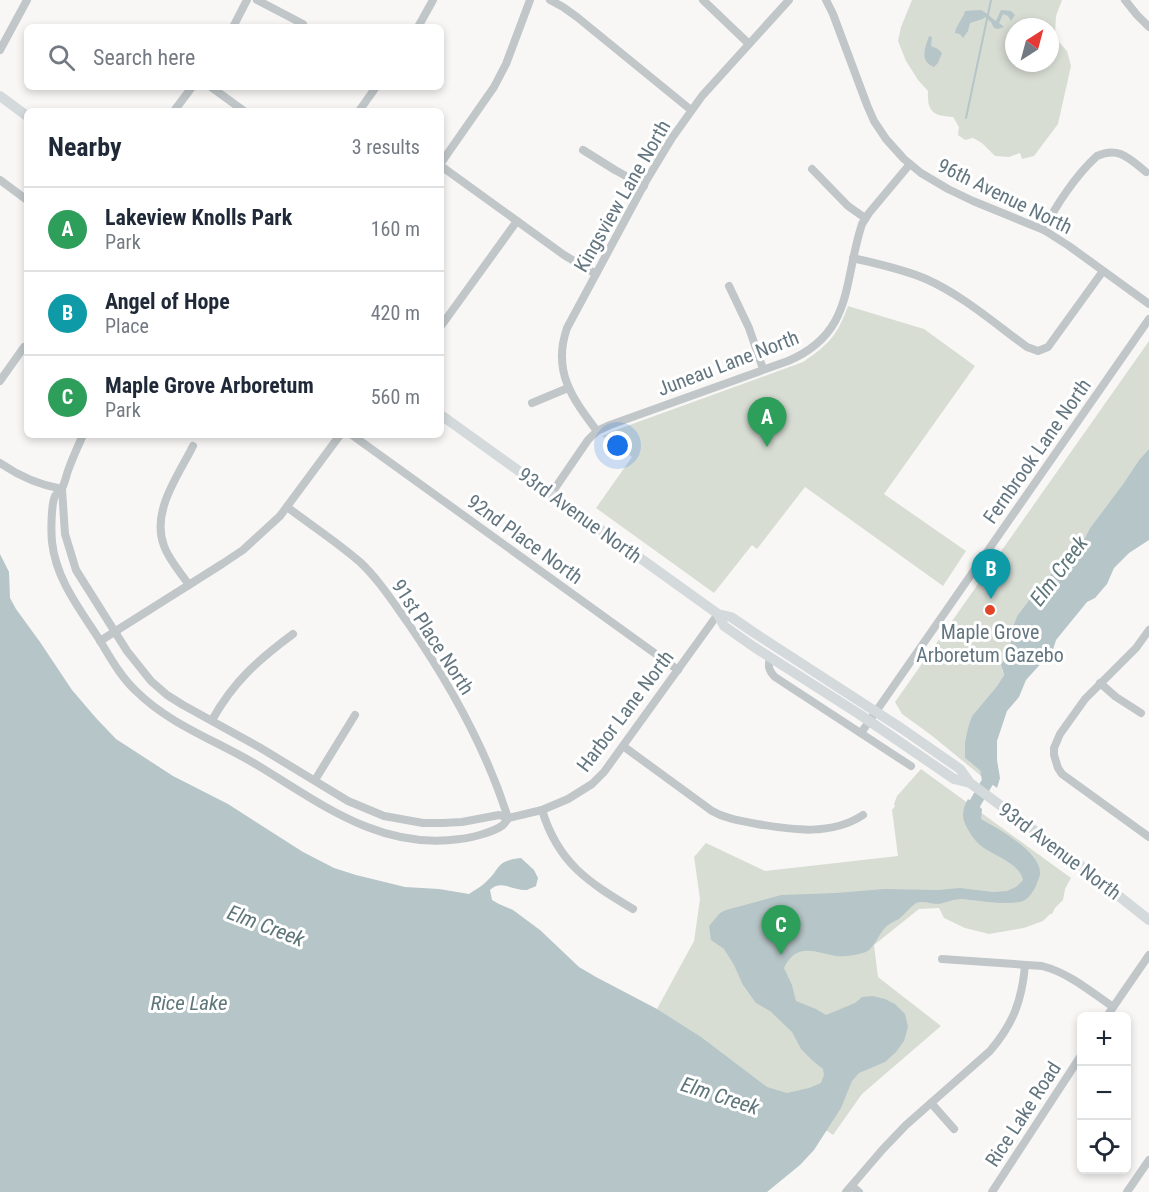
<!DOCTYPE html>
<html lang="en">
<head>
<meta charset="utf-8">
<style>
	:root { --surface:#fff; --page:#f2f2f3; --text:#1f2937; --muted:#747a83; --line:#e0e1e3; --accent:#b45309 }
	body { margin:0; font-family:"Roboto Condensed",sans-serif; background:var(--page); color:var(--text) }
	.controls { position:absolute; right:18px; bottom:18px; display:grid; overflow:hidden; border-radius:9px; box-shadow:0 3px 9px #0003 }
	.controls button { width:54px; height:54px; display:grid; place-items:center; padding:0; border:0; border-bottom:2px solid var(--line); background:var(--surface); color:var(--text); font:30px sans-serif }
	.compass { position:absolute; left:1005px; top:18px; width:54px; height:54px; border-radius:50%; background:var(--surface); box-shadow:0 3px 9px #0003; rotate:36deg }
	.you { position:absolute; left:618px; top:446px; width:21px; height:21px; margin:-15px; border:4px solid #fff; border-radius:50%; background:#1a73e8; box-shadow:0 0 0 9px #1a73e833 }
	.badge { display:grid; place-items:center; width:39px; height:39px; border-radius:50%; background:var(--accent); color:#fff; font-size:20px; font-weight:700 }
	.pin { position:absolute; translate:-50% -50px; filter:drop-shadow(0 2px 3px #0008) }
	.pin::after { content:''; position:absolute; top:32px; width:21px; height:18px; background:inherit; clip-path:polygon(0 0,100% 0,50% 100%) }
	.list { margin:0; padding:0; list-style:none }
	h2 { display:flex; justify-content:space-between; align-items:center; height:78px; margin:0; padding:0 24px; font-size:26px }
	h2 small { font-size:20px; font-weight:400; color:var(--muted) }
	.list li { display:grid; grid-template-columns:39px 1fr auto; gap:18px; align-items:center; box-sizing:border-box; height:84px; padding:0 24px; border-top:2px solid var(--line) }
	.list b { display:block; font-size:22px; white-space:nowrap }
	.list p { margin:0; font-size:20px; white-space:nowrap; color:var(--muted) }
	.list em { font-size:20px; font-style:normal; color:var(--muted) }
	.icon { flex:none; width:33px; height:33px; fill:none; stroke:currentColor; stroke-width:2; stroke-linecap:round; stroke-linejoin:round }
	.map { position:relative; flex:none; width:1149px; height:1192px; overflow:hidden }
	.search { position:absolute; background:var(--surface); box-shadow:0 3px 9px #0003; left:24px; top:24px; width:420px; height:66px; display:flex; align-items:center; gap:15px; box-sizing:border-box; padding:0 21px; border-radius:9px; color:var(--muted); font-size:22px }
	.panel { position:absolute; background:var(--surface); box-shadow:0 3px 9px #0003; left:24px; top:108px; width:420px; height:330px; border-radius:9px }
	.map>svg:first-child { display:block }
</style>
</head>
<body>
<div class="map">
<svg width="1149" height="1192" viewBox="0 0 1149 1192">
	<rect width="100%" height="100%" fill="#f8f7f5"/>
	<!-- green -->
	<g fill="#d8ddd4" fill-rule="evenodd">
		<path d="M 912,0 L 1062,0 L 1056,16 L 1055,34 L 1059,42 L 1067,51 L 1071,66 L 1058,124 L 1034,156 L 1022,159 L 1020,153 L 1009,157 L 995,156 L 982,143 L 973,138 L 965,140 L 958,135 L 959,127 L 953,117 C 933,116 927,112 928,91 L 918,80 L 906,61 L 898,41 L 901,27 ZM 1014,27 L 1050,27 L 1050,63 L 1014,63 Z"/>
		<path d="M 848,306 L 924,329 L 975,366 L 884,494 L 966,551 L 943,586 L 805,487 L 757,549 L 752,545 L 714,593 L 596,508 L 632,457 L 602,436 L 613,431 L 803,362 C 829,344 837,336 848,306 Z"/>
		<path d="M 1149,341 L 1149,449 L 1139,460 L 1123,484 L 1090,528 L 1078,551 L 1053,572 L 1039,587 L 1017,616 L 1014,624 L 1008,657 L 1002,670 L 1004,675 L 997,686 L 972,716 L 969,724 L 965,758 L 982,772 L 980,775 L 931,735 L 902,714 L 895,702 Z"/>
		<path d="M 921,769 L 1071,878 L 1065,889 L 1063,900 L 1055,908 L 1052,914 L 1050,914 L 1043,921 L 1024,928 L 989,934 L 965,928 L 944,918 L 939,908 L 919,909 L 874,945 L 878,977 L 941,1026 L 862,1094 L 833,1135 L 725,1061 L 657,1009 L 694,941 L 700,899 L 694,857 L 706,843 L 765,871 L 898,856 L 892,810 L 895,806 L 894,804 L 897,796 Z"/>
	</g>
	<!-- water -->
	<g fill="#b6c5c7">
		<path d="M 981,10 C 987,13 991,18 996,21 L 1001,10 L 1011,11 L 1015,15 L 1011,21 L 1008,16 L 1003,14 L 999,23 L 1004,27 L 998,29 L 994,28 L 991,22 L 985,17 L 983,19 L 970,23 L 968,31 L 963,38 L 960,34 L 955,33 C 956,25 963,19 965,11 Z"/>
		<path d="M 929,36 L 932,37 L 931,46 L 938,49 L 942,53 L 938,63 L 934,67 C 919,61 925,48 929,36 Z"/>
		<path d="M 1149,449 L 1149,540 L 1129,553 L 1114,568 L 1107,584 L 1095,598 L 1087,602 L 1056,640 L 1051,656 L 1045,659 L 1026,680 L 1019,697 L 1007,711 L 997,741 L 997,760 L 1000,778 L 997,788 L 980,775 L 982,772 L 965,758 L 965,742 L 969,724 L 972,716 L 997,686 L 1004,675 L 1001,664 L 1008,657 L 1014,624 L 1017,616 L 1039,587 L 1053,572 L 1078,551 L 1090,528 L 1123,484 L 1139,460 Z"/>
		<path d="M 0,554 L 9,572 L 10,598 L 16,609 L 40,642 L 72,690 L 96,718 L 116,739 L 173,776 L 228,804 L 303,852 L 334,868 L 356,875 L 405,887 L 439,889 L 469,894 C 474,890 481,887 486,882 C 502,867 495,861 521,858 L 534,870 L 538,878 L 536,886 C 534,887 529,889 527,890 C 513,891 501,879 490,890 L 492,900 L 499,904 L 513,910 L 540,930 L 579,967 L 596,977 L 657,1009 L 701,1037 L 767,1087 L 787,1093 L 809,1088 L 821,1083 L 824,1075 L 823,1069 L 813,1061 L 801,1049 L 792,1032 L 770,1011 L 756,1003 L 743,985 L 734,965 L 724,949 L 711,940 L 709,926 L 720,913 L 726,910 L 781,895 L 836,893 L 884,889 L 938,890 L 960,888 L 993,892 L 1007,891 L 1016,887 L 1023,880 C 1019,862 993,856 980,845 C 974,840 969,832 966,826 C 961,816 963,808 968,799 L 982,809 L 981,819 C 997,828 1041,852 1040,873 C 1040,877 1037,882 1036,886 C 1033,891 1030,897 1025,900 C 1013,907 976,900 961,899 C 953,899 946,903 938,904 C 931,904 923,900 916,903 C 910,907 904,915 899,919 C 895,921 890,923 887,926 C 878,933 875,950 863,953 C 856,955 843,957 836,956 C 815,952 796,942 784,968 L 792,985 L 796,1001 L 816,1009 L 826,1015 L 855,1003 L 862,997 L 873,996 L 885,999 L 895,1004 L 905,1014 L 908,1027 L 904,1041 L 896,1052 L 885,1062 L 859,1073 L 852,1081 L 841,1108 L 814,1150 L 800,1165 L 767,1192 L 0,1192 Z"/>
	</g>
	<g fill="none" stroke-linecap="round" stroke-linejoin="round">
		<!-- stream -->
		<path stroke="#b6c5c7" stroke-width="2" d="M 966,118 L 991,0"/>
		<!-- river -->
		<path stroke="#b6c5c7" stroke-width="12" d="M 975,817 L 974,805 L 988,781 L 986,767"/>
		<!-- minor -->
		<g stroke="#c1c6c9" stroke-width="8">
			<path d="M 257,0 L 303,24"/>
			<path d="M 550,0 L 563,7 L 577,17 L 691,110"/>
			<path d="M 703,0 L 749,44"/>
			<path d="M 826,0 L 833,14 L 867,105 L 874,121 L 886,139 L 904,159 L 921,173 L 948,189 L 973,201 L 1044,230 L 1069,246 L 1149,304"/>
			<path d="M 1125,0 L 1137,15 L 1149,27"/>
			<path d="M 233,27 L 247,0"/>
			<path d="M 418,27 L 433,0"/>
			<path d="M 0,50 L 27,0"/>
			<path d="M 211,87 L 244,111"/>
			<path d="M 174,111 L 192,87"/>
			<path d="M 359,111 L 376,87"/>
			<path d="M 583,150 L 615,170 L 644,186"/>
			<path d="M 441,163 L 494,87 L 506,64 L 530,0"/>
			<path d="M 441,166 L 564,255 L 596,274"/>
			<path d="M 812,169 L 848,206 L 865,218"/>
			<path d="M 0,180 L 27,200"/>
			<path d="M 1044,230 C 1055,206 1077,174 1097,156 C 1119,146 1130,159 1146,172"/>
			<path d="M 853,258 C 878,264 903,269 926,279 C 962,295 994,323 1027,347 L 1038,351 L 1048,347 L 1103,271"/>
			<path d="M 729,286 L 749,328 L 763,369"/>
			<path d="M 441,326 L 517,221"/>
			<path d="M 0,381 L 24,347"/>
			<path d="M 532,403 L 568,388"/>
			<path d="M 597,431 C 572,398 552,371 567,328 L 646,181 L 672,138 L 702,96 L 789,0"/>
			<path d="M 83,435 C 78,446 73,457 69,468 C 66,475 65,484 61,490 C 59,492 56,494 55,496 C 51,505 51,532 52,542 C 56,579 79,608 99,639 C 110,657 120,676 136,691 C 168,723 212,739 252,762 C 318,801 378,851 460,839 C 471,838 494,832 503,825 C 505,823 507,820 508,818"/>
			<path d="M 352,435 L 678,670"/>
			<path d="M 0,463 C 19,476 39,485 62,489"/>
			<path d="M 62,489 L 65,534 L 76,570 L 127,651 L 151,681 L 167,695 L 183,705 L 259,747 L 348,801 L 384,816 L 423,823 L 443,823 L 462,822 L 499,815 L 508,818 L 542,810 L 568,799 L 592,784 L 604,772 L 718,614"/>
			<path d="M 551,494 L 588,440 L 597,431 L 610,425 L 788,361 C 854,333 843,282 862,224 L 869,213 L 910,164"/>
			<path d="M 287,507 C 311,525 337,542 360,562 C 379,580 393,602 408,623 C 450,684 486,748 508,818"/>
			<path d="M 189,585 C 181,573 169,560 164,546 C 151,511 178,476 193,446"/>
			<path d="M 1149,630 L 1136,648 L 1085,699 L 1060,734 L 1054,748 L 1054,755 L 1058,768 L 1062,774 L 1149,837"/>
			<path d="M 100,641 L 222,564 L 243,550 L 280,516 L 340,435"/>
			<path d="M 770,657 C 768,666 768,670 775,677 L 911,766"/>
			<path d="M 1100,683 L 1116,697 L 1141,713"/>
			<path d="M 212,720 C 234,681 258,660 293,634"/>
			<path d="M 861,733 L 1149,319"/>
			<path d="M 623,746 L 712,811 C 726,819 742,821 757,824 C 793,830 831,836 863,815"/>
			<path d="M 315,780 L 355,715"/>
			<path d="M 542,810 C 558,863 588,882 633,909"/>
			<path d="M 942,959 L 1042,966 C 1069,973 1090,991 1113,1007"/>
			<path d="M 1107,1016 L 1149,955"/>
			<path d="M 931,1103 L 954,1129"/>
			<path d="M 852,1186 L 859,1192"/>
			<path d="M 846,1192 L 883,1149 L 906,1125 L 990,1051 C 1013,1024 1022,1001 1025,965"/>
			<path d="M 992,1192 L 1082,1054"/>
			<path d="M 1127,1192 L 1149,1160"/>
		</g>
		<!-- major -->
		<g stroke="#d4d9dc" stroke-width="10">
			<path d="M 0,96 L 27,116"/>
			<path d="M 441,415 L 718,614 L 731,617 L 753,632 L 901,728 L 960,769 L 970,783 L 1057,847 L 1149,920"/>
			<path d="M 718,614 L 724,626 L 754,647 L 859,714 L 954,779 L 970,783"/>
		</g>
	</g>
	<!-- markers -->
	<circle fill="#e2442a" stroke="#fff" stroke-width="2" cx="990" cy="610" r="6"/>
	<g text-anchor="middle" dominant-baseline="central" stroke-width="6" stroke-linejoin="round" paint-order="stroke">
		<!-- street labels -->
		<g font-size="20" fill="#637680" stroke="#fff">
			<text transform="translate(622 196) rotate(-60)">Kingsview Lane North</text>
			<text transform="translate(1005 196) rotate(26)">96th Avenue North</text>
			<text transform="translate(728 363) rotate(-21)">Juneau Lane North</text>
			<text transform="translate(1037 451) rotate(-55)">Fernbrook Lane North</text>
			<text transform="translate(580 515) rotate(36)">93rd Avenue North</text>
			<text transform="translate(525 539) rotate(36)">92nd Place North</text>
			<text transform="translate(433 637) rotate(57)">91st Place North</text>
			<text transform="translate(625 711) rotate(-53)">Harbor Lane North</text>
			<text transform="translate(1060 851) rotate(37)">93rd Avenue North</text>
			<text transform="translate(1023 1114) rotate(-57)">Rice Lake Road</text>
		</g>
		<!-- poi labels -->
		<g font-size="20" fill="#637680" stroke="#fff">
			<text x="990" y="632">Maple Grove<tspan x="990" dy="23">Arboretum Gazebo</tspan></text>
		</g>
		<!-- water labels -->
		<g font-size="21" font-style="italic" fill="#5e767a" stroke="#fff">
			<text transform="translate(1059 571) rotate(-53)">Elm Creek</text>
			<text transform="translate(266 926) rotate(21)">Elm Creek</text>
			<text x="189" y="1003">Rice Lake</text>
			<text transform="translate(720 1096) rotate(18)">Elm Creek</text>
		</g>
	</g>
</svg>
<div class="controls">
<button>+</button>
<button>−</button>
<button><svg class="icon" aria-label="locate" viewBox="0 0 24 24"><circle cx="12" cy="12" r="6"/><path d="M12 2v4M12 18v4M2 12h4M18 12h4"/></svg></button>
</div>
<svg class="compass" viewBox="-18 -18 36 36"><path d="M0-13l5 13h-10z" fill="#e53935"/><path d="M0 13l5-13h-10z" fill="#747a83"/></svg>
<div class="you"></div>
<div class="pin badge" style="left:767px;top:447px;background:#2e9e5b">A</div>
<div class="pin badge" style="left:991px;top:599px;background:#0f9aa8">B</div>
<div class="pin badge" style="left:781px;top:955px;background:#2e9e5b">C</div>
<div class="search"><svg class="icon" aria-label="search" viewBox="0 0 24 24"><circle cx="10" cy="10" r="6"/><path d="M15 15l6 6"/></svg>Search here</div>
<section class="panel">
<h2>Nearby<small>3 results</small></h2>
<ul class="list">
<li><span class="badge" style="background:#2e9e5b">A</span><div><b>Lakeview Knolls Park</b><p>Park</p></div><em>160 m</em></li>
<li><span class="badge" style="background:#0f9aa8">B</span><div><b>Angel of Hope</b><p>Place</p></div><em>420 m</em></li>
<li><span class="badge" style="background:#2e9e5b">C</span><div><b>Maple Grove Arboretum</b><p>Park</p></div><em>560 m</em></li>
</ul>
</section>
</div>
</body>
</html>
